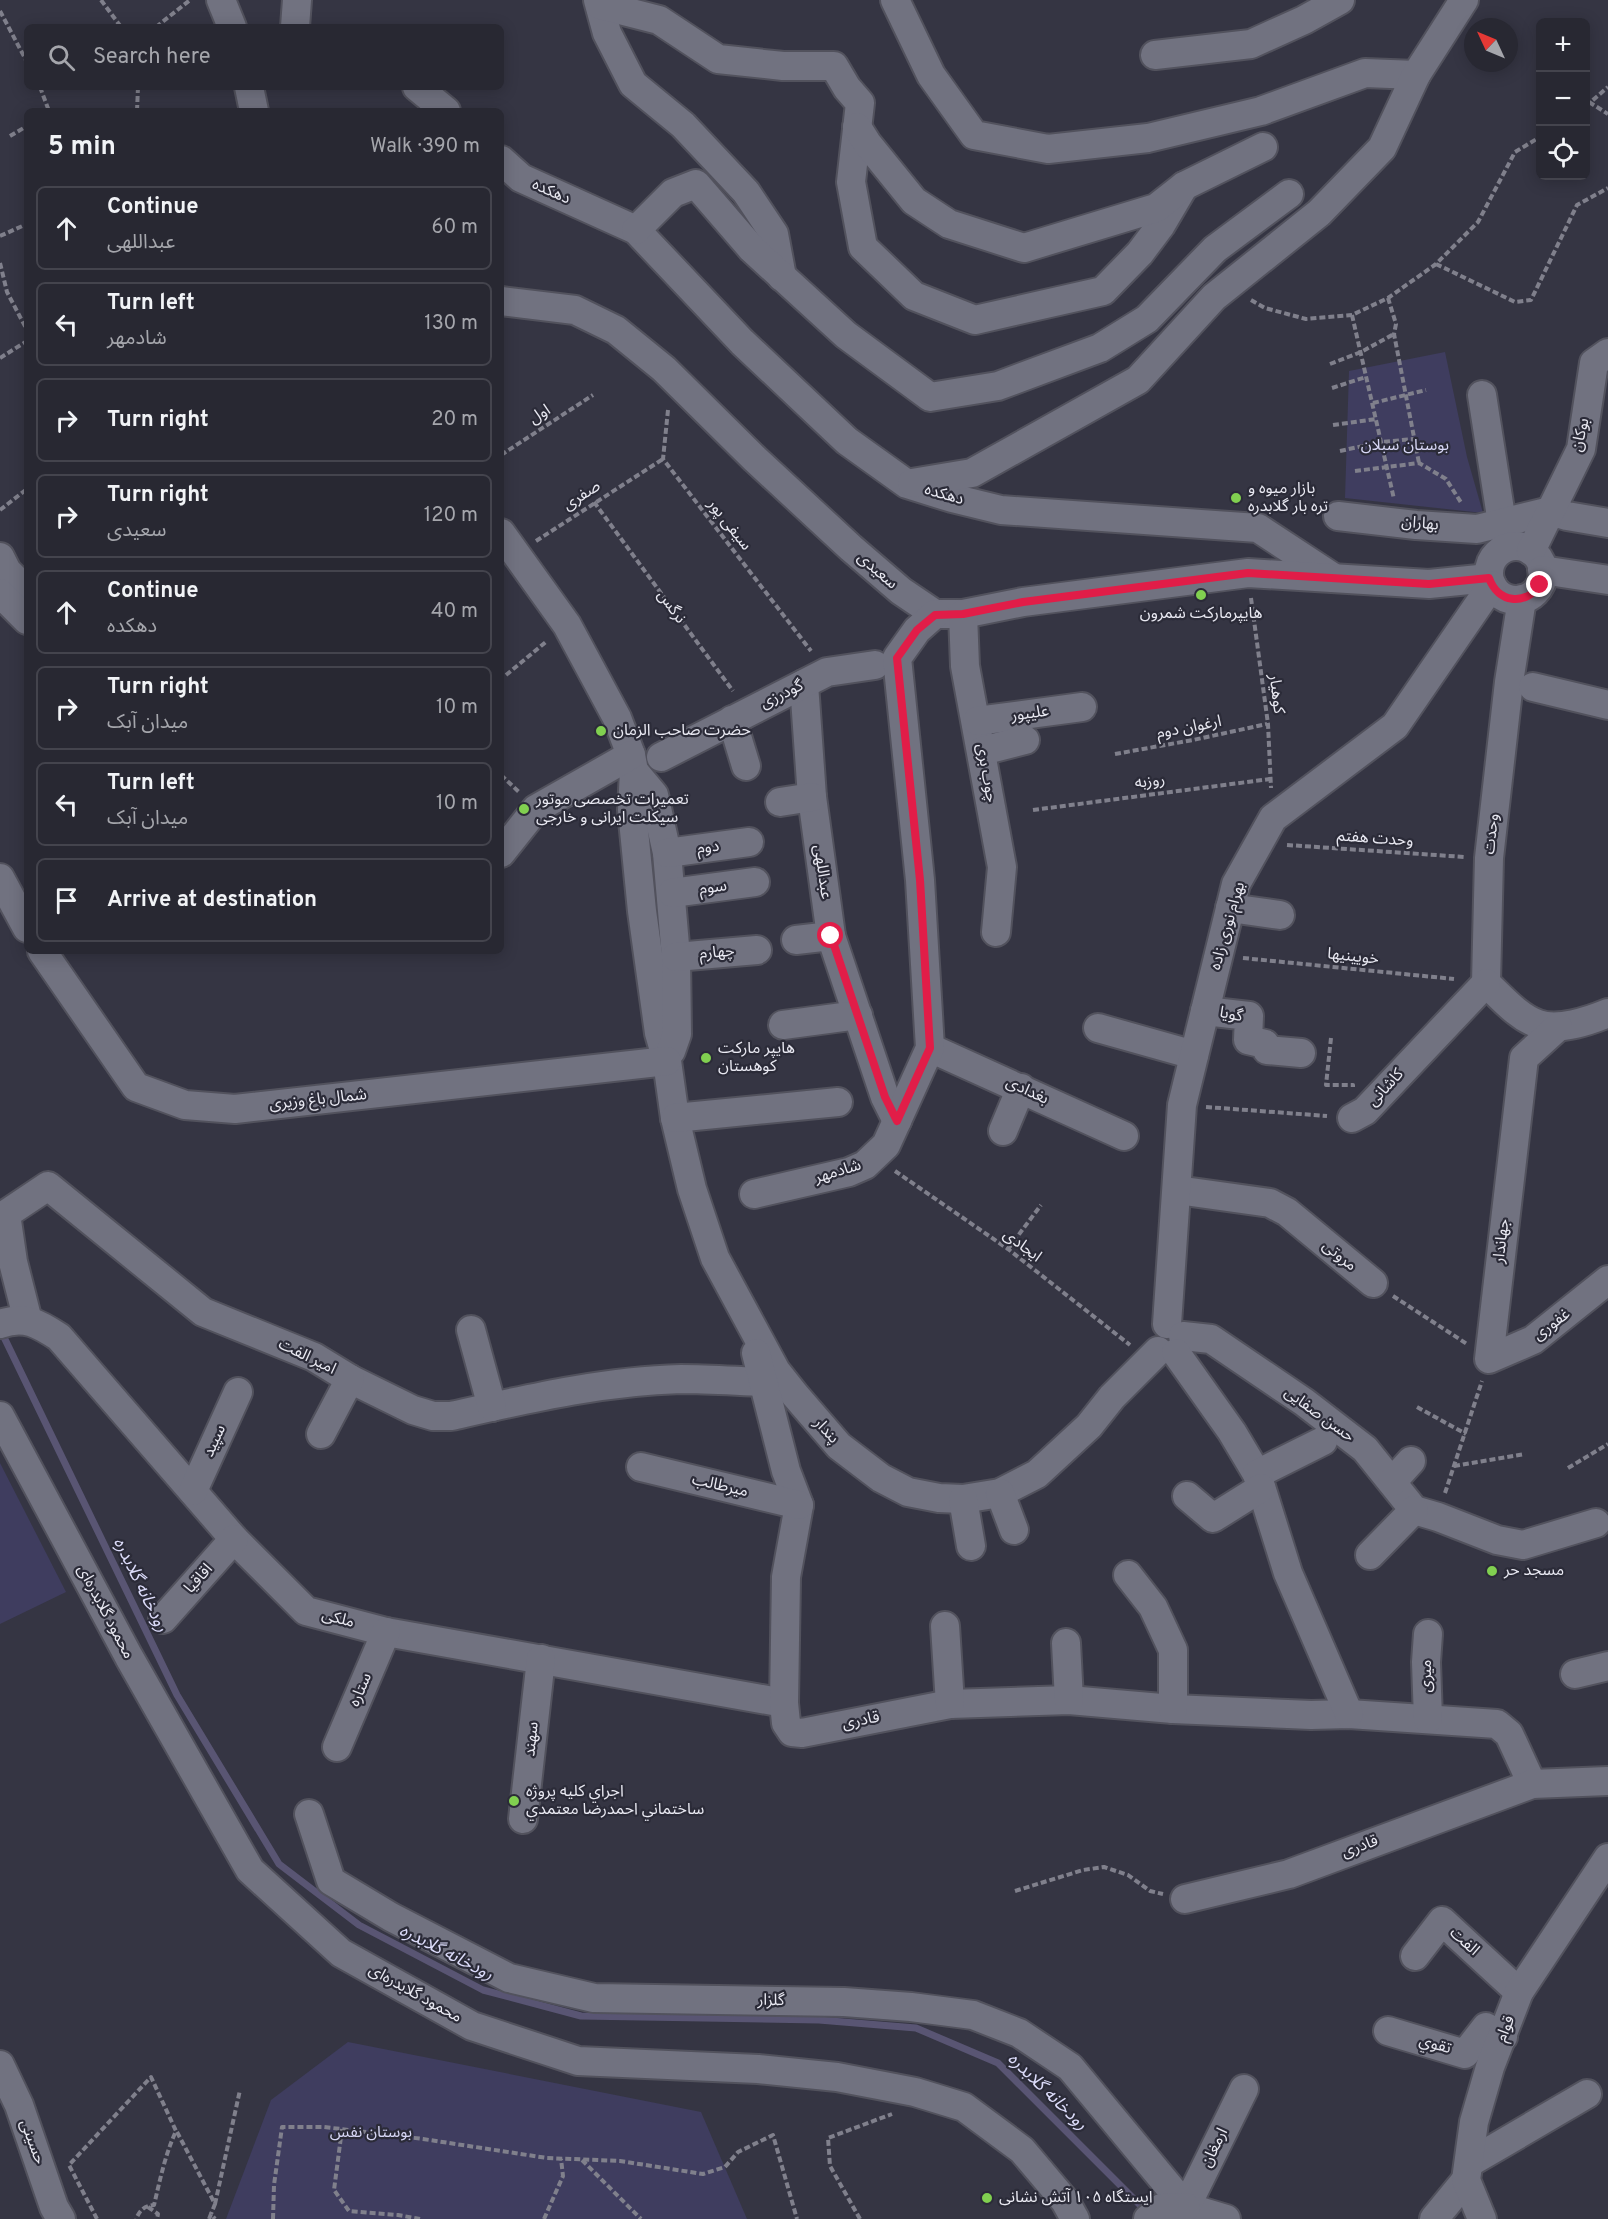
<!DOCTYPE html>
<html lang="en">
<head>
<meta charset="utf-8">
<style>
	:root { --surface:#282832; --page:#30303a; --text:#f1f3f6; --muted:#a5a6ac; --line:#44444d }
	body { margin:0; font-family:Overpass,"Noto Sans Arabic",sans-serif; background:var(--page); color:var(--text) }
	.controls { position:absolute; right:18px; top:18px; display:grid; overflow:hidden; border-radius:9px; box-shadow:0 3px 15px #0003 }
	.controls button { width:54px; height:54px; display:grid; place-items:center; padding:0; border:0; border-bottom:2px solid var(--line); background:var(--surface); color:var(--text); font:30px sans-serif }
	.compass { position:absolute; left:1464px; top:18px; width:54px; height:54px; border-radius:50%; background:var(--surface); box-shadow:0 3px 15px #0003; rotate:314deg }
	.stop { position:absolute; width:18px; height:18px; margin:-14px; border:4px solid #e11d48; border-radius:50%; background:#fff }
	.stop.end { background:#e11d48; border-color:#fff; box-shadow:0 2px 6px #0008 }
	.list { margin:0; padding:0; list-style:none }
	h2 { display:flex; justify-content:space-between; align-items:center; height:78px; margin:0; padding:0 24px; font-size:26px }
	h2 small { font-size:20px; font-weight:400; color:var(--muted) }
	.list li { display:grid; grid-template-columns:39px 1fr auto; gap:18px; align-items:center; box-sizing:border-box; height:84px; margin:0 12px 12px; padding:0 12px; border:2px solid var(--line); border-radius:9px }
	.list b { display:block; font-size:22px; white-space:nowrap }
	.list p { margin:0; font-size:20px; white-space:nowrap; color:var(--muted) }
	.list em { font-size:20px; font-style:normal; color:var(--muted) }
	.icon { flex:none; width:33px; height:33px; fill:none; stroke:currentColor; stroke-width:2; stroke-linecap:round; stroke-linejoin:round }
	.map { position:relative; flex:none; width:1608px; height:2219px; overflow:hidden }
	.search { position:absolute; background:var(--surface); box-shadow:0 3px 15px #0003; left:24px; top:24px; width:480px; height:66px; display:flex; align-items:center; gap:15px; box-sizing:border-box; padding:0 21px; border-radius:9px; color:var(--muted); font-size:22px }
	.panel { position:absolute; background:var(--surface); box-shadow:0 3px 15px #0003; left:24px; top:108px; width:480px; height:846px; border-radius:9px }
	.map>svg:first-child { display:block }
</style>
</head>
<body>
<div class="map">
<svg width="1608" height="2219" viewBox="0 0 1608 2219">
	<rect width="100%" height="100%" fill="#353543"/>
	<!-- green -->
	<g fill="#3f3d5f">
		<path d="M 1445,352 L 1467,457 L 1483,513 L 1345,498 L 1349,371 Z"/>
		<path d="M 0,1463 L 66,1592 L 0,1624 Z"/>
		<path d="M 348,2042 L 701,2112 L 747,2219 L 226,2219 L 271,2100 Z"/>
	</g>
	<g fill="none" stroke-linecap="round" stroke-linejoin="round">
		<!-- stream -->
		<path stroke="#595573" stroke-width="7" d="M 1,1331 L 177,1695 L 279,1864 L 359,1925 L 483,1990 L 581,2016 L 819,2020 L 916,2028 L 998,2063 L 1147,2212"/>
		<!-- minor casing -->
		<g stroke="#52525d" stroke-width="32">
			<g id="minor">
				<path d="M 221,0 L 232,27"/>
				<path d="M 598,0 L 607,33 L 633,84 L 683,125 L 746,192 L 774,234 L 782,277"/>
				<path d="M 895,0 L 931,75 L 974,135 L 1048,149 L 1148,138 L 1261,111 L 1365,73 L 1416,75"/>
				<path d="M 600,5 L 659,20 L 718,59 L 783,66 L 834,66 L 847,88 L 860,103 L 851,182 L 863,247 L 914,296 L 975,320 L 1103,291 L 1140,253 L 1161,225 L 1184,186"/>
				<path d="M 295,27 L 297,0"/>
				<path d="M 1155,55 L 1251,44 L 1304,20 L 1340,0"/>
				<path d="M 249,87 L 254,111"/>
				<path d="M 417,87 L 446,111"/>
				<path d="M 857,127 L 867,143 L 914,201 L 949,224 L 1024,248 L 1156,208 L 1184,186 L 1263,147"/>
				<path d="M 501,160 L 521,178 L 636,230 L 742,342 L 847,441 L 907,484 L 952,498 L 1001,510 L 1258,528 L 1334,578"/>
				<path d="M 636,230 L 673,193 L 696,184 L 752,249 L 846,335 L 930,397 L 998,386 L 1100,348 L 1147,319 L 1215,249 L 1289,194"/>
				<path d="M 501,301 L 575,310 L 616,330 L 664,369 L 755,459 L 851,548 L 901,591 L 935,614 L 963,614 L 1023,602 L 1248,573 L 1429,584 L 1489,578"/>
				<path d="M 1482,395 L 1502,523"/>
				<path d="M 912,483 L 972,473 L 1138,380 L 1214,297 L 1319,213 L 1382,148 L 1416,75 L 1464,0"/>
				<path d="M 1338,516 L 1416,525 L 1477,529 L 1550,511 L 1567,516 L 1608,523"/>
				<path d="M 501,533 L 567,625 L 617,718 L 631,755 L 634,771 L 632,810 L 642,911 L 659,1033 L 667,1061 L 675,1118 L 692,1189 L 715,1258 L 776,1371 L 795,1395 L 839,1446 L 881,1478 L 908,1492 L 939,1498 L 963,1499 L 1000,1493 L 1037,1474 L 1089,1426 L 1112,1397 L 1158,1351"/>
				<circle cx="1516" cy="573" r="27"/>
				<path d="M 1531,551 L 1581,449 L 1594,363 L 1608,353"/>
				<path d="M 0,557 L 7,571 L 27,591"/>
				<path d="M 1542,570 L 1608,580"/>
				<path d="M 0,593 L 27,620"/>
				<path d="M 1522,599 L 1509,682 L 1489,858 L 1486,983 C 1501,997 1518,1017 1538,1024 C 1558,1031 1589,1021 1608,1013"/>
				<path d="M 963,614 L 965,666 L 1002,867 L 996,932"/>
				<path d="M 804,684 L 812,797 L 831,936 L 885,1097 L 897,1121"/>
				<path d="M 1533,687 L 1608,705"/>
				<path d="M 732,720 L 746,766"/>
				<path d="M 977,721 L 1082,707"/>
				<path d="M 982,751 L 1025,740"/>
				<path d="M 661,757 L 827,672 L 875,665"/>
				<path d="M 634,771 L 654,795 L 667,853 L 676,957 L 677,1034 L 671,1051"/>
				<path d="M 780,802 L 812,797"/>
				<path d="M 501,853 L 536,809 L 631,755"/>
				<path d="M 667,853 L 749,842"/>
				<path d="M 0,878 L 27,928"/>
				<path d="M 672,893 L 755,882"/>
				<path d="M 1230,908 L 1280,915"/>
				<path d="M 796,940 L 831,936"/>
				<path d="M 42,951 L 136,1087 L 185,1105 L 235,1109 L 667,1061"/>
				<path d="M 676,957 L 757,950"/>
				<path d="M 1205,1011 L 1249,1016 L 1248,1040 L 1265,1044 L 1267,1050 L 1301,1053"/>
				<path d="M 783,1025 L 858,1015"/>
				<path d="M 1558,1027 L 1524,1058 L 1489,1359 L 1533,1340 L 1608,1280"/>
				<path d="M 1098,1028 L 1194,1055"/>
				<path d="M 930,1048 L 1124,1136"/>
				<path d="M 675,1118 L 838,1102"/>
				<path d="M 1352,1118 L 1365,1111 L 1486,983"/>
				<path d="M 1003,1131 L 1021,1088"/>
				<path d="M 1177,1190 L 1270,1203 L 1287,1212 L 1373,1283"/>
				<path d="M 754,1194 L 849,1172 L 865,1165 L 886,1145 L 930,1048 L 920,880 L 897,658 L 917,630 L 935,614"/>
				<path d="M 28,1321 L 13,1262 L 6,1214 L 48,1186 L 203,1312 L 314,1357 L 350,1379 L 413,1410 L 433,1416 L 451,1416 C 527,1399 603,1381 681,1379 C 708,1379 736,1381 763,1382"/>
				<path d="M 0,1324 C 25,1315 39,1324 59,1337 L 234,1539 L 306,1611 L 386,1632 L 784,1703"/>
				<path d="M 1167,1324 L 1182,1105 L 1236,884 L 1273,818 L 1395,726 L 1492,585"/>
				<path d="M 471,1330 L 492,1407"/>
				<path d="M 1183,1336 L 1211,1339 L 1304,1402 L 1365,1449 L 1414,1510 L 1438,1517 L 1497,1540 L 1523,1545 L 1596,1523"/>
				<path d="M 756,1353 L 786,1471 L 799,1505 L 786,1577 L 784,1703 L 786,1723 L 792,1732 L 802,1733 L 950,1704 L 1069,1700 L 1173,1709 L 1311,1715 L 1349,1714 L 1497,1724 L 1509,1734 L 1532,1784"/>
				<path d="M 1176,1353 L 1232,1432 L 1257,1474 L 1288,1573 L 1349,1714"/>
				<path d="M 0,1416 L 129,1657 L 250,1870 L 341,1953 L 472,2026 L 578,2061 L 758,2069 L 837,2077 L 915,2092 L 964,2107 L 1022,2150 L 1065,2201 L 1075,2219"/>
				<path d="M 321,1434 L 350,1379"/>
				<path d="M 641,1467 L 799,1505"/>
				<path d="M 1257,1474 L 1323,1441"/>
				<path d="M 1392,1482 L 1411,1461"/>
				<path d="M 193,1491 L 238,1392"/>
				<path d="M 1000,1493 L 1014,1530"/>
				<path d="M 1187,1496 L 1213,1518 L 1261,1488"/>
				<path d="M 963,1499 L 971,1546"/>
				<path d="M 1370,1555 L 1414,1510"/>
				<path d="M 1128,1575 L 1153,1607 L 1173,1650 L 1173,1709"/>
				<path d="M 163,1619 L 234,1539"/>
				<path d="M 945,1626 L 950,1704"/>
				<path d="M 1066,1643 L 1069,1700"/>
				<path d="M 1575,1674 L 1608,1666"/>
				<path d="M 1428,1719 L 1426,1662 L 1428,1634"/>
				<path d="M 337,1747 L 386,1632"/>
				<path d="M 309,1814 L 331,1881 L 391,1917 L 509,1978 L 594,1998 L 844,2002 L 911,2007 L 973,2015 L 1019,2033 L 1070,2067 L 1186,2207 L 1226,2219"/>
				<path d="M 523,1819 L 541,1659"/>
				<path d="M 1185,1899 L 1289,1874 L 1532,1784 L 1608,1781"/>
				<path d="M 1415,1956 L 1442,1921 L 1519,1992"/>
				<path d="M 1388,2031 L 1465,2054 L 1486,2027 L 1503,2037"/>
				<path d="M 0,2065 L 19,2105 L 54,2207 L 61,2219"/>
				<path d="M 1469,2163 L 1587,2094"/>
				<path d="M 1186,2207 L 1244,2089"/>
				<path d="M 1148,2219 L 1161,2208 L 1186,2207"/>
				<path d="M 1434,2219 L 1466,2180"/>
				<path d="M 1482,2219 L 1466,2180 L 1474,2122 L 1490,2067 L 1519,1992 L 1608,1858"/>
			</g>
		</g>
		<!-- path -->
		<g stroke="#80808c" stroke-width="4" stroke-dasharray="6 3" stroke-linecap="butt">
			<path d="M 101,0 L 121,27"/>
			<path d="M 0,11 L 27,62"/>
			<path d="M 156,27 L 190,0"/>
			<path d="M 40,87 L 49,111"/>
			<path d="M 1589,102 L 1608,114"/>
			<path d="M 1586,106 L 1608,87"/>
			<path d="M 137,111 L 138,87"/>
			<path d="M 10,136 L 27,126"/>
			<path d="M 0,236 L 27,224"/>
			<path d="M 0,263 L 7,292 L 27,330"/>
			<path d="M 1436,264 L 1515,302 L 1531,300 L 1577,205 L 1608,188"/>
			<path d="M 1388,298 L 1396,324 L 1394,334 L 1419,463"/>
			<path d="M 1251,300 L 1265,308 L 1306,319 L 1352,315 L 1388,298 L 1436,264 L 1478,222 L 1515,152 L 1540,137"/>
			<path d="M 1352,315 L 1394,499"/>
			<path d="M 0,358 L 27,341"/>
			<path d="M 1330,364 L 1361,352 L 1394,334"/>
			<path d="M 1332,388 L 1366,377"/>
			<path d="M 1373,403 L 1426,390"/>
			<path d="M 668,410 L 663,459 L 811,651"/>
			<path d="M 1333,425 L 1376,419"/>
			<path d="M 1340,451 L 1381,442 L 1414,439"/>
			<path d="M 501,455 L 593,395"/>
			<path d="M 1355,471 L 1419,463 L 1446,479 L 1462,504"/>
			<path d="M 594,502 L 733,691"/>
			<path d="M 0,510 L 27,489"/>
			<path d="M 536,541 L 663,459"/>
			<path d="M 1251,598 L 1268,724 L 1271,788"/>
			<path d="M 506,675 L 547,641"/>
			<path d="M 1115,754 L 1193,740 L 1267,724"/>
			<path d="M 501,775 L 520,793"/>
			<path d="M 1033,810 L 1270,779"/>
			<path d="M 1287,845 L 1465,857"/>
			<path d="M 1243,958 L 1454,979"/>
			<path d="M 1331,1038 L 1326,1085 L 1353,1085 L 1353,1087"/>
			<path d="M 1206,1107 L 1327,1116"/>
			<path d="M 895,1171 L 1008,1249 L 1130,1345"/>
			<path d="M 1008,1249 L 1041,1205"/>
			<path d="M 1393,1296 L 1467,1344"/>
			<path d="M 1417,1407 L 1466,1434"/>
			<path d="M 1454,1466 L 1525,1454"/>
			<path d="M 1568,1468 L 1608,1444"/>
			<path d="M 1445,1493 L 1482,1381"/>
			<path d="M 1015,1891 L 1083,1870 L 1104,1867 L 1128,1875 L 1150,1891 L 1163,1894"/>
			<path d="M 342,2129 L 334,2190 L 349,2211 L 398,2215 L 420,2219"/>
			<path d="M 177,2132 L 215,2204 L 211,2214"/>
			<path d="M 582,2160 L 641,2219"/>
			<path d="M 215,2204 L 240,2090"/>
			<path d="M 148,2207 L 158,2214 L 157,2219"/>
			<path d="M 97,2219 L 69,2165 L 151,2077 L 176,2131 C 165,2155 160,2180 154,2205 C 144,2206 140,2210 136,2219"/>
			<path d="M 209,2219 L 211,2214 L 215,2219"/>
			<path d="M 273,2219 L 274,2185 L 282,2127 L 324,2127 L 423,2139 L 547,2158 L 620,2161 L 703,2174 L 725,2167 L 738,2152 L 773,2135 L 797,2219"/>
			<path d="M 544,2219 L 563,2176 L 561,2159"/>
			<path d="M 860,2219 L 830,2166 L 828,2138 L 892,2114"/>
		</g>
		<!-- minor -->
		<use href="#minor" stroke="#717280" stroke-width="28"/>
	</g>
	<g fill="none" stroke-linecap="round" stroke-linejoin="round">
		<!-- route -->
		<path stroke="#e11d48" stroke-width="8" d="M 831,936 L 885,1097 L 897,1121 L 930,1048 L 920,880 L 897,658 L 917,630 L 935,615 L 963,614 L 1023,602 L 1248,573 L 1429,584 L 1489,578 C 1498,603 1525,606 1540,585"/>
	</g>
	<!-- markers -->
	<g fill="#81d050" stroke="#2b2b38" stroke-width="2">
		<circle cx="1236" cy="498" r="6"/>
		<circle cx="1201" cy="595" r="6"/>
		<circle cx="601" cy="731" r="6"/>
		<circle cx="524" cy="809" r="6"/>
		<circle cx="706" cy="1058" r="6"/>
		<circle cx="1492" cy="1571" r="6"/>
		<circle cx="514" cy="1801" r="6"/>
		<circle cx="987" cy="2198" r="6"/>
	</g>
	<g text-anchor="middle" dominant-baseline="central" stroke-width="4.5" stroke-linejoin="round" paint-order="stroke">
		<!-- street labels -->
		<g font-size="16" fill="#e9e9f2" stroke="#2b2b38">
			<text transform="translate(551 192) rotate(24)">دهکده</text>
			<text transform="translate(540 415) rotate(-33)">اول</text>
			<text transform="translate(1581 435) rotate(-77)">بوکان</text>
			<text transform="translate(944 495) rotate(16)">دهکده</text>
			<text transform="translate(582 496) rotate(-33)">صفری</text>
			<text transform="translate(1420 524) rotate(5)">بهاران</text>
			<text transform="translate(729 525) rotate(52)">سیفی پور</text>
			<text transform="translate(877 571) rotate(41)">سعیدی</text>
			<text transform="translate(671 607) rotate(54)">نرگس</text>
			<text transform="translate(1276 694) rotate(83)">کوهیار</text>
			<text transform="translate(782 695) rotate(-26)">گودرزی</text>
			<text transform="translate(1030 714) rotate(-8)">علیپور</text>
			<text transform="translate(1189 728) rotate(-11)">ارغوان دوم</text>
			<text transform="translate(986 773) rotate(80)">چوب بری</text>
			<text transform="translate(1150 782) rotate(-7)">روزبه</text>
			<text transform="translate(1492 834) rotate(-84)">وحدت</text>
			<text transform="translate(1375 839) rotate(4)">وحدت هفتم</text>
			<text transform="translate(708 848) rotate(-8)">دوم</text>
			<text transform="translate(822 872) rotate(82)">عبداللهی</text>
			<text transform="translate(713 888) rotate(-8)">سوم</text>
			<text transform="translate(1228 926) rotate(-74)">بهرام نوری زاده</text>
			<text transform="translate(717 953) rotate(-5)">چهارم</text>
			<text transform="translate(1353 957) rotate(6)">خویینیها</text>
			<text transform="translate(1231 1015) rotate(11)">گویا</text>
			<text transform="translate(1386 1088) rotate(-47)">کاشانی</text>
			<text transform="translate(1027 1091) rotate(25)">بغدادی</text>
			<text transform="translate(318 1100) rotate(-6)">شمال باغ وزیری</text>
			<text transform="translate(838 1172) rotate(-17)">شادمهر</text>
			<text transform="translate(1502 1241) rotate(-83)">جهاندار</text>
			<text transform="translate(1022 1246) rotate(37)">ایجادی</text>
			<text transform="translate(1339 1256) rotate(39)">مروتی</text>
			<text transform="translate(1552 1325) rotate(-37)">غفوری</text>
			<text transform="translate(307 1357) rotate(26)">امیر الفت</text>
			<text transform="translate(1319 1415) rotate(36)">حسن صفایی</text>
			<text transform="translate(826 1431) rotate(47)">پندار</text>
			<text transform="translate(215 1441) rotate(-65)">سپید</text>
			<text transform="translate(720 1486) rotate(13)">میرطالب</text>
			<text transform="translate(199 1579) rotate(-48)">اقاقیا</text>
			<text transform="translate(105 1612) rotate(62)">محمود گلابدره‌ای</text>
			<text transform="translate(338 1619) rotate(15)">ملکی</text>
			<text transform="translate(1427 1676) rotate(-90)">میری</text>
			<text transform="translate(361 1690) rotate(-67)">ستاره</text>
			<text transform="translate(861 1721) rotate(-11)">قادری</text>
			<text transform="translate(532 1739) rotate(-84)">سهند</text>
			<text transform="translate(1360 1847) rotate(-20)">قادری</text>
			<text transform="translate(1464 1942) rotate(42)">الفت</text>
			<text transform="translate(415 1994) rotate(29)">محمود گلابدره‌ای</text>
			<text transform="translate(771 2001) rotate(1)">گلزار</text>
			<text transform="translate(1506 2029) rotate(-69)">قوام</text>
			<text transform="translate(1435 2045) rotate(16)">تقوي</text>
			<text transform="translate(32 2142) rotate(70)">حسینی</text>
			<text transform="translate(1215 2148) rotate(-64)">ارمغان</text>
		</g>
		<!-- park labels -->
		<g font-size="16" fill="#d7d7f5" stroke="#2b2b38">
			<text x="1405" y="446">بوستان سبلان</text>
			<text x="371" y="2133">بوستان نفس</text>
		</g>
		<!-- poi labels -->
		<g font-size="16" fill="#e9e9f2" stroke="#2b2b38" text-anchor="start">
			<text x="1248" y="489">بازار میوه و<tspan x="1248" dy="18">تره بار گلابدره</tspan></text>
			<text x="1201" y="614" text-anchor="middle">هایپرمارکت شمرون</text>
			<text x="613" y="731">حضرت صاحب الزمان</text>
			<text x="536" y="800">تعمیرات تخصصی موتور<tspan x="536" dy="18">سیکلت ایرانی و خارجی</tspan></text>
			<text x="718" y="1049">هایپر مارکت<tspan x="718" dy="18">کوهستان</tspan></text>
			<text x="1504" y="1571">مسجد حر</text>
			<text x="526" y="1792">اجراي كليه پروژه<tspan x="526" dy="18">ساختماني احمدرضا معتمدي</tspan></text>
			<text x="999" y="2198">ایستگاه ۱۰۵ آتش نشانی</text>
		</g>
		<!-- water labels -->
		<g font-size="18" font-style="italic" fill="#dbdbf9" stroke="#2b2b38">
			<text transform="translate(140 1585) rotate(64)">رودخانه گلابدره</text>
			<text transform="translate(446 1953) rotate(27)">رودخانه گلابدره</text>
			<text transform="translate(1047 2092) rotate(44)">رودخانه گلابدره</text>
		</g>
	</g>
</svg>
<div class="controls">
<button>+</button>
<button>−</button>
<button><svg class="icon" aria-label="locate" viewBox="0 0 24 24"><circle cx="12" cy="12" r="6"/><path d="M12 2v4M12 18v4M2 12h4M18 12h4"/></svg></button>
</div>
<svg class="compass" viewBox="-18 -18 36 36"><path d="M0-13l5 13h-10z" fill="#e53935"/><path d="M0 13l5-13h-10z" fill="#a5a6ac"/></svg>
<div class="stop" style="left:831px;top:936px"></div>
<div class="stop end" style="left:1540px;top:585px"></div>
<div class="search"><svg class="icon" aria-label="search" viewBox="0 0 24 24"><circle cx="10" cy="10" r="6"/><path d="M15 15l6 6"/></svg>Search here</div>
<section class="panel">
<h2>5 min<small>Walk · 390 m</small></h2>
<ul class="list">
<li><svg class="icon" aria-label="ahead" viewBox="0 0 24 24"><path d="M12 20V5M6 11l6-6 6 6"/></svg><div><b>Continue</b><p>عبداللهی</p></div><em>60 m</em></li>
<li><svg class="icon" aria-label="left" viewBox="0 0 24 24"><path d="M17 20v-9H6M10 6l-5 5 5 5"/></svg><div><b>Turn left</b><p>شادمهر</p></div><em>130 m</em></li>
<li><svg class="icon" aria-label="right" viewBox="0 0 24 24"><path d="M7 20v-9h11M14 6l5 5-5 5"/></svg><div><b>Turn right</b></div><em>20 m</em></li>
<li><svg class="icon" aria-label="right" viewBox="0 0 24 24"><path d="M7 20v-9h11M14 6l5 5-5 5"/></svg><div><b>Turn right</b><p>سعیدی</p></div><em>120 m</em></li>
<li><svg class="icon" aria-label="ahead" viewBox="0 0 24 24"><path d="M12 20V5M6 11l6-6 6 6"/></svg><div><b>Continue</b><p>دهکده</p></div><em>40 m</em></li>
<li><svg class="icon" aria-label="right" viewBox="0 0 24 24"><path d="M7 20v-9h11M14 6l5 5-5 5"/></svg><div><b>Turn right</b><p>میدان آبک</p></div><em>10 m</em></li>
<li><svg class="icon" aria-label="left" viewBox="0 0 24 24"><path d="M17 20v-9H6M10 6l-5 5 5 5"/></svg><div><b>Turn left</b><p>میدان آبک</p></div><em>10 m</em></li>
<li><svg class="icon" aria-label="arrive" viewBox="0 0 24 24"><path d="M6 21V4h12l-3 4 3 4H6"/></svg><div><b>Arrive at destination</b></div></li>
</ul>
</section>
</div>
</body>
</html>
